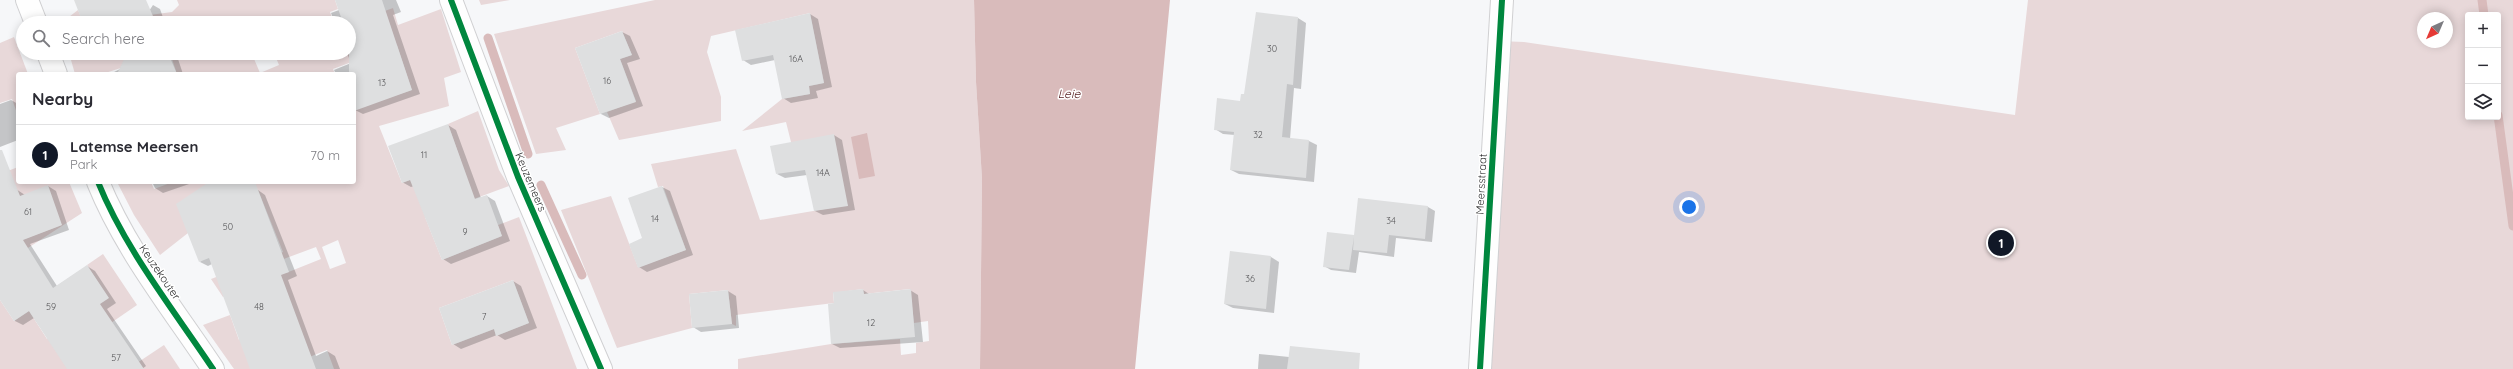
<!DOCTYPE html>
<html lang="en">
<head>
<meta charset="utf-8">
<style>
	:root { --surface:#fff; --page:#f2f2f3; --text:#2b2b33; --muted:#7c7c81; --line:#e1e1e2; --accent:#111827 }
	body { margin:0; font-family:Quicksand,sans-serif; background:var(--page); color:var(--text) }
	.controls { position:absolute; right:12px; top:12px; display:grid; overflow:hidden; border-radius:4px; box-shadow:0 2px 10px #0003 }
	.controls button { width:36px; height:36px; display:grid; place-items:center; padding:0; border:0; border-bottom:1px solid var(--line); background:var(--surface); color:var(--text); font:20px sans-serif }
	.compass { position:absolute; left:2417px; top:12px; width:36px; height:36px; border-radius:50%; background:var(--surface); box-shadow:0 2px 10px #0003; rotate:224deg }
	.you { position:absolute; left:1689px; top:207px; width:14px; height:14px; margin:-10px; border:3px solid #fff; border-radius:50%; background:#1a73e8; box-shadow:0 0 0 6px #1a73e833 }
	.badge { display:grid; place-items:center; width:26px; height:26px; border-radius:50%; background:var(--accent); color:#fff; font-size:13px; font-weight:700 }
	.pin { position:absolute; translate:-50% -50%; border:2px solid #fff; box-shadow:0 1px 4px #0006 }
	.list { margin:0; padding:0; list-style:none }
	h2 { display:flex; justify-content:space-between; align-items:center; height:52px; margin:0; padding:0 16px; font-size:17px }
	h2 small { font-size:13px; font-weight:400; color:var(--muted) }
	.list li { display:grid; grid-template-columns:26px 1fr auto; gap:12px; align-items:center; box-sizing:border-box; height:60px; padding:0 16px; border-top:1px solid var(--line) }
	.list b { display:block; font-size:15px; white-space:nowrap }
	.list p { margin:0; font-size:13px; white-space:nowrap; color:var(--muted) }
	.list em { font-size:13px; font-style:normal; color:var(--muted) }
	.icon { flex:none; width:22px; height:22px; fill:none; stroke:currentColor; stroke-width:2; stroke-linecap:round; stroke-linejoin:round }
	.map { position:relative; flex:none; width:2513px; height:369px; overflow:hidden }
	.search { position:absolute; background:var(--surface); box-shadow:0 2px 10px #0003; left:16px; top:16px; width:340px; height:44px; display:flex; align-items:center; gap:10px; box-sizing:border-box; padding:0 14px; border-radius:22px; color:var(--muted); font-size:15px }
	.panel { position:absolute; background:var(--surface); box-shadow:0 2px 10px #0003; left:16px; top:72px; width:340px; height:112px; border-radius:4px }
	.map>svg:first-child { display:block }
</style>
</head>
<body>
<div class="map">
<svg width="2513" height="369" viewBox="0 0 2513 369">
	<rect width="100%" height="100%" fill="#f6f7f9"/>
	<!-- green -->
	<g fill="#e8d8d9" fill-rule="evenodd">
		<path d="M 177,0 L 335,0 L 338,9 L 330,12 L 334,23 L 65,23 L 65,20 L 78,10 L 81,17 L 142,16 L 172,12 L 179,5 Z"/>
		<path d="M 479,0 L 510,0 L 481,5 Z"/>
		<path d="M 655,0 L 974,0 L 976,82 L 982,179 L 980,369 L 738,369 L 738,359 L 831,344 L 900,339 L 901,355 L 916,353 L 916,343 L 929,341 L 928,321 L 914,323 L 910,289 L 864,294 L 863,289 L 833,293 L 834,303 L 736,315 L 736,326 L 732,324 L 728,290 L 689,294 L 692,328 L 617,348 L 561,210 L 611,196 L 638,267 L 686,250 L 663,186 L 658,187 L 651,164 L 736,149 L 760,220 L 848,205 L 791,142 L 786,122 L 742,131 L 782,99 L 810,94 L 809,86 L 824,83 L 810,13 L 711,36 L 707,52 L 721,97 L 721,121 L 619,140 L 607,112 L 636,101 L 620,59 L 632,55 L 622,31 L 575,48 L 600,114 L 556,128 L 566,150 L 536,154 L 494,34 Z"/>
		<path d="M 2028,0 L 2513,0 L 2513,369 L 1483,369 L 1499,41 L 1524,42 L 2015,115 ZM 2468,15 L 2498,15 L 2498,117 L 2468,117 ZM 2423,18 L 2447,18 L 2447,42 L 2423,42 Z"/>
		<path d="M 393,8 L 398,25 L 441,9 L 461,72 L 444,78 L 449,106 L 379,126 L 402,183 L 461,161 L 448,124 L 478,111 L 499,170 L 509,186 L 425,217 L 442,260 L 502,236 L 498,225 L 519,217 L 577,369 L 334,369 L 327,350 L 279,369 L 234,369 L 203,325 L 230,315 L 239,340 L 281,276 L 223,297 L 211,279 L 283,252 L 258,190 L 188,233 L 160,255 L 134,215 L 117,182 L 151,182 L 154,189 L 173,182 L 354,182 L 354,109 L 412,90 L 397,45 L 333,69 L 335,74 L 177,74 L 170,53 L 254,53 L 252,54 L 260,73 L 279,65 L 274,53 L 349,53 L 349,24 ZM 338,240 L 346,263 L 330,269 L 322,247 ZM 316,247 L 321,259 L 286,273 L 281,260 ZM 513,280 L 529,323 L 496,336 L 494,329 L 452,345 L 439,308 Z"/>
		<path d="M 14,37 L 28,74 L 18,74 L 18,116 L 12,99 L 0,103 L 0,43 Z"/>
		<path d="M 69,53 L 133,53 L 124,67 L 102,74 L 75,74 Z"/>
		<path d="M 18,167 L 18,182 L 69,182 L 82,213 L 0,266 L 0,248 L 62,225 L 20,196 L 0,174 Z"/>
		<path d="M 103,254 L 137,305 L 92,336 L 78,369 L 0,369 L 0,300 L 14,321 L 29,311 L 47,339 L 108,298 L 87,265 Z"/>
		<path d="M 164,345 L 180,369 L 128,369 Z"/>
	</g>
	<!-- water -->
	<g fill="#d9bbbb">
		<path d="M 974,0 L 1170,0 L 1135,369 L 980,369 L 982,179 L 976,82 Z"/>
		<path d="M 867,133 L 875,176 L 859,179 L 851,137 Z"/>
	</g>
	<!-- shadow -->
	<g fill="#0003">
		<path d="M 75,0 L 145,0 L 149,11 L 153,5 L 160,9 L 165,23 L 102,23 Z"/>
		<path d="M 336,0 L 396,0 L 401,12 L 393,15 L 420,94 L 363,114 L 355,110 L 354,74 L 336,74 L 334,70 L 351,63 L 347,53 L 349,53 L 349,23 L 335,23 L 331,13 L 339,10 Z"/>
		<path d="M 810,14 L 818,19 L 832,87 L 816,91 L 818,98 L 791,103 L 783,98 L 775,60 L 751,65 L 743,60 Z"/>
		<path d="M 1298,18 L 1306,23 L 1301,89 L 1294,88 L 1290,139 L 1309,141 L 1317,145 L 1314,182 L 1239,174 L 1231,170 L 1235,135 L 1223,134 L 1215,129 L 1241,102 Z"/>
		<path d="M 622,32 L 630,36 L 640,59 L 627,63 L 643,106 L 609,118 L 601,114 Z"/>
		<path d="M 128,53 L 176,53 L 183,74 L 110,74 L 120,69 Z"/>
		<path d="M 11,100 L 18,104 L 18,140 L 0,147 L 0,104 Z"/>
		<path d="M 448,125 L 456,130 L 481,198 L 487,196 L 495,201 L 510,241 L 451,264 L 443,259 L 414,186 L 411,187 L 402,182 Z"/>
		<path d="M 834,135 L 842,140 L 855,210 L 823,215 L 815,211 L 807,175 L 785,178 L 777,174 Z"/>
		<path d="M 152,182 L 195,182 L 163,193 L 155,188 Z"/>
		<path d="M 48,186 L 56,191 L 69,230 L 30,244 L 57,286 L 87,266 L 95,271 L 116,303 L 107,309 L 146,366 L 142,369 L 69,369 L 34,318 L 23,325 L 15,321 L 0,298 L 0,195 L 16,189 L 25,195 Z"/>
		<path d="M 662,187 L 670,191 L 693,255 L 647,272 L 639,267 L 644,239 L 629,199 Z"/>
		<path d="M 258,190 L 265,195 L 297,276 L 288,280 L 316,356 L 327,351 L 335,356 L 340,369 L 265,369 L 212,264 L 208,266 L 200,262 Z"/>
		<path d="M 1359,199 L 1428,207 L 1435,211 L 1432,242 L 1396,238 L 1394,257 L 1359,252 L 1356,273 L 1331,270 L 1324,266 L 1328,233 L 1355,236 Z"/>
		<path d="M 1231,252 L 1271,257 L 1279,262 L 1274,313 L 1233,308 L 1225,304 Z"/>
		<path d="M 513,281 L 521,286 L 537,328 L 505,340 L 497,335 L 461,349 L 453,344 Z"/>
		<path d="M 863,290 L 869,294 L 910,290 L 918,295 L 923,342 L 840,348 L 832,344 L 835,304 Z"/>
		<path d="M 728,291 L 736,296 L 739,328 L 701,332 L 693,327 L 690,295 Z"/>
		<path d="M 1259,354 L 1289,357 L 1344,369 L 1258,369 Z"/>
	</g>
	<g fill="none" stroke-linecap="round" stroke-linejoin="round">
		<!-- stream -->
		<g stroke="#d9bbbb" stroke-width="9">
			<path d="M 2482,0 L 2484,15"/>
			<path d="M 488,38 L 528,154"/>
			<path d="M 2498,115 L 2513,226"/>
			<path d="M 541,185 L 582,275"/>
		</g>
	</g>
	<!-- building -->
	<g fill="#dedfe0">
		<path d="M 74,0 L 146,0 L 156,23 L 83,23 Z"/>
		<path d="M 335,0 L 382,0 L 412,90 L 354,111 L 354,74 L 349,74 L 349,23 L 343,23 Z"/>
		<path d="M 1256,12 L 1298,17 L 1293,85 L 1287,84 L 1282,137 L 1309,140 L 1306,178 L 1230,170 L 1234,132 L 1214,130 L 1217,98 L 1240,101 L 1241,94 L 1244,94 Z"/>
		<path d="M 810,13 L 824,83 L 809,86 L 810,94 L 782,99 L 773,55 L 742,61 L 735,30 Z"/>
		<path d="M 622,31 L 632,55 L 620,59 L 636,102 L 600,114 L 575,48 Z"/>
		<path d="M 127,53 L 168,53 L 177,74 L 117,74 Z"/>
		<path d="M 448,124 L 475,199 L 487,195 L 502,236 L 442,260 L 410,180 L 402,183 L 388,146 Z"/>
		<path d="M 834,134 L 848,206 L 814,211 L 805,170 L 776,174 L 770,146 Z"/>
		<path d="M 0,150 L 2,150 L 20,196 L 48,185 L 62,225 L 23,240 L 53,288 L 87,265 L 109,298 L 100,304 L 144,369 L 67,369 L 29,311 L 14,321 L 0,300 Z"/>
		<path d="M 209,182 L 255,182 L 289,272 L 281,275 L 316,369 L 250,369 L 209,258 L 199,262 L 176,204 Z"/>
		<path d="M 662,186 L 686,250 L 638,268 L 629,244 L 642,238 L 628,198 Z"/>
		<path d="M 1358,198 L 1428,206 L 1425,239 L 1389,235 L 1387,253 L 1353,250 L 1354,237 L 1349,270 L 1323,267 L 1327,232 L 1354,235 Z"/>
		<path d="M 1230,251 L 1271,256 L 1266,309 L 1224,304 Z"/>
		<path d="M 513,280 L 529,323 L 496,336 L 494,329 L 452,345 L 439,308 Z"/>
		<path d="M 863,289 L 864,294 L 911,289 L 915,337 L 831,344 L 828,304 L 834,303 L 833,292 Z"/>
		<path d="M 728,290 L 732,324 L 692,328 L 689,294 Z"/>
		<path d="M 1290,346 L 1360,353 L 1359,369 L 1287,369 Z"/>
	</g>
	<g fill="none" stroke-linecap="round" stroke-linejoin="round">
		<!-- minor casing -->
		<g stroke="#d0d0d2" stroke-width="24">
			<g id="minor">
				<path d="M 27,0 L 36,23"/>
				<path d="M 451,0 L 518,177 L 601,369"/>
				<path d="M 48,53 L 56,74"/>
				<path d="M 98,182 C 125,249 173,309 213,369"/>
				<path d="M 1480,369 L 1502,0"/>
			</g>
		</g>
		<!-- minor -->
		<use href="#minor" stroke="#fefefe" stroke-width="22"/>
		<!-- cycleway casing -->
		<g stroke="#fff" stroke-width="8">
			<g id="cycleway">
				<path d="M 451,0 L 518,177 L 601,369"/>
				<path d="M 98,182 C 125,249 173,309 213,369"/>
				<path d="M 1480,369 L 1502,0"/>
			</g>
		</g>
		<!-- cycleway -->
		<use href="#cycleway" stroke="#00873e" stroke-width="6"/>
	</g>
	<g text-anchor="middle" dominant-baseline="central" stroke-width="3" stroke-linejoin="round" paint-order="stroke">
		<!-- number labels -->
		<g font-size="9" fill="#565658">
			<text x="1272" y="48">30</text>
			<text x="796" y="58">16A</text>
			<text x="607" y="80">16</text>
			<text x="382" y="82">13</text>
			<text x="1258" y="134">32</text>
			<text x="424" y="154">11</text>
			<text x="823" y="172">14A</text>
			<text x="28" y="211">61</text>
			<text x="655" y="218">14</text>
			<text x="1391" y="220">34</text>
			<text x="228" y="226">50</text>
			<text x="465" y="231">9</text>
			<text x="1250" y="278">36</text>
			<text x="51" y="306">59</text>
			<text x="259" y="306">48</text>
			<text x="484" y="316">7</text>
			<text x="871" y="322">12</text>
			<text x="116" y="357">57</text>
		</g>
		<!-- street labels -->
		<g font-size="11" fill="#29292a" stroke="#fff">
			<text transform="translate(531 182) rotate(67)">Keuzemeers</text>
			<text transform="translate(1481 184) rotate(-87)">Meersstraat</text>
			<text transform="translate(160 272) rotate(56)">Keuzekouter</text>
		</g>
		<!-- water labels -->
		<g font-size="12" font-style="italic" fill="#592224" stroke="#fff">
			<text x="1069" y="93">Leie</text>
		</g>
	</g>
</svg>
<div class="controls">
<button>+</button>
<button>−</button>
<button><svg class="icon" aria-label="layers" viewBox="0 0 24 24"><path d="M12 4l9 5-9 5-9-5zM3 14l9 5 9-5"/></svg></button>
</div>
<svg class="compass" viewBox="-18 -18 36 36"><path d="M0-13l5 13h-10z" fill="#e53935"/><path d="M0 13l5-13h-10z" fill="#7c7c81"/></svg>
<div class="you"></div>
<div class="pin badge" style="left:2001px;top:243px">1</div>
<div class="search"><svg class="icon" aria-label="search" viewBox="0 0 24 24"><circle cx="10" cy="10" r="6"/><path d="M15 15l6 6"/></svg>Search here</div>
<section class="panel">
<h2>Nearby<small></small></h2>
<ul class="list">
<li><span class="badge">1</span><div><b>Latemse Meersen</b><p>Park</p></div><em>70 m</em></li>
</ul>
</section>
</div>
</body>
</html>
